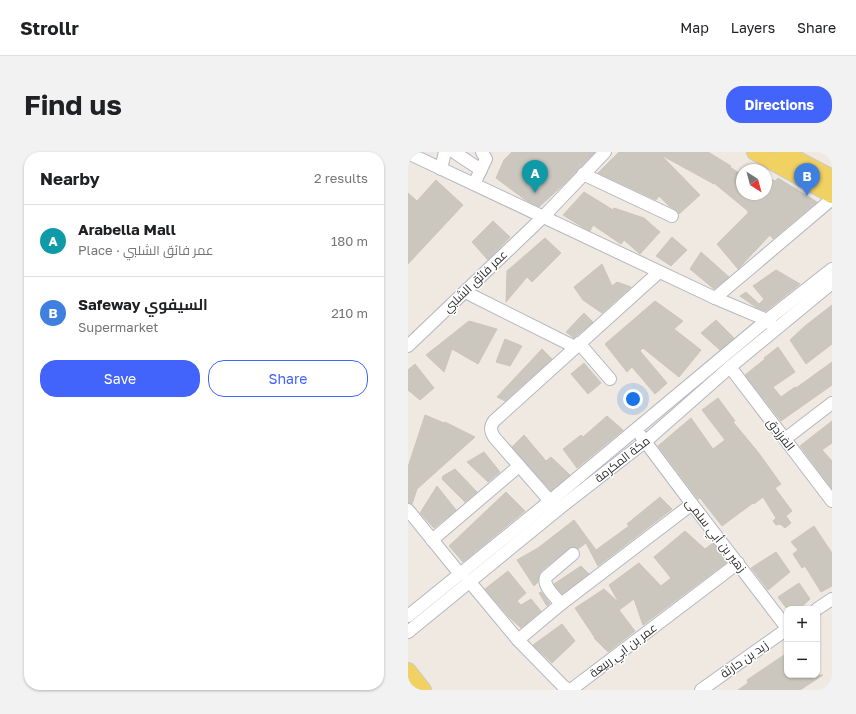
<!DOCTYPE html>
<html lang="en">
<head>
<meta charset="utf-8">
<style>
	:root { --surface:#fff; --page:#f2f2f2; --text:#202124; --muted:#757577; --line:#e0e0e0; --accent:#4264fb }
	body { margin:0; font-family:"Golos Text",Cairo,sans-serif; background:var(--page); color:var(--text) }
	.controls { position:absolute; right:12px; bottom:12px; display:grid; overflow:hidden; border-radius:8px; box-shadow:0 1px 3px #0004 }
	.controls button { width:36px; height:36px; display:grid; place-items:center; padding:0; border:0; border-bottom:1px solid var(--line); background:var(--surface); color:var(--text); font:20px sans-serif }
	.compass { position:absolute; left:328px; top:12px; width:36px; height:36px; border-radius:50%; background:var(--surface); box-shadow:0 1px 3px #0004; rotate:144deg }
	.you { position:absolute; left:225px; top:247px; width:14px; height:14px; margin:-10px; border:3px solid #fff; border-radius:50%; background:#1a73e8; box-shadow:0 0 0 6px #1a73e833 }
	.badge { display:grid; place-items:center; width:26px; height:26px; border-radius:50%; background:var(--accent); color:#fff; font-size:13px; font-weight:700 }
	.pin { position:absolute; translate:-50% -33px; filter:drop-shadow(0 1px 2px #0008) }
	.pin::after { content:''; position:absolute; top:21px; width:14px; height:12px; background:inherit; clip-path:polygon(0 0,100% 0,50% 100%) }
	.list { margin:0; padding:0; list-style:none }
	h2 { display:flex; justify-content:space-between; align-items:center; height:52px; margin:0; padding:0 16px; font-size:17px }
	h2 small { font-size:13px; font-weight:400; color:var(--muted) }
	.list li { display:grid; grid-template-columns:26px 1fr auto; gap:12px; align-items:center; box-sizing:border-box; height:72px; padding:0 16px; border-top:1px solid var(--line) }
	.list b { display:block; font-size:15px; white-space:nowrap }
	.list p { margin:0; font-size:13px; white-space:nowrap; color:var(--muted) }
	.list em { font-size:13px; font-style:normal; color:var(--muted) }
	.actions { display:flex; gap:8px; padding:12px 16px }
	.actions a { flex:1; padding:9px 0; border:1px solid var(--accent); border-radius:16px; text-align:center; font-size:14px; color:var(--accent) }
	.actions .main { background:var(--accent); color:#fff }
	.map { position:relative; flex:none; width:424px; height:538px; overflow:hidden; border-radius:16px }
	header { display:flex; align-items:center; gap:24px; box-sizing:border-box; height:56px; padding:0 20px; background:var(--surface); border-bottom:1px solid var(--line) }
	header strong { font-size:19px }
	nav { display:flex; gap:22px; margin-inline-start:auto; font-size:14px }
	.intro { display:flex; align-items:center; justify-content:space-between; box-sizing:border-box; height:96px; padding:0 24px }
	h1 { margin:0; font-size:28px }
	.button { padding:10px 18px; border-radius:16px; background:var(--accent); color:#fff; font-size:14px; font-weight:700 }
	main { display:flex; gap:24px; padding:0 24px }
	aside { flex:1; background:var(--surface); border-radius:16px; box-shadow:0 1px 3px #0004 }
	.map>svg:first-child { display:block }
</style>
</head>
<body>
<header>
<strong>Strollr</strong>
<nav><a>Map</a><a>Layers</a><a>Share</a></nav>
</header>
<div class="intro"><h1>Find us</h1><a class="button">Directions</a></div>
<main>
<aside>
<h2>Nearby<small>2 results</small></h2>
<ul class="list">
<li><span class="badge" style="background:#0f9aa8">A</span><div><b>Arabella Mall</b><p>Place · عمر فائق الشلبي</p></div><em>180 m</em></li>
<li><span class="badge" style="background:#3f7fe0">B</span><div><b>Safeway السيفوي</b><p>Supermarket</p></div><em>210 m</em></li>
</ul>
<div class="actions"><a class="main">Save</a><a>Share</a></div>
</aside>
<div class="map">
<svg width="424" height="538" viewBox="0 0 424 538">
	<rect width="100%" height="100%" fill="#efe9e1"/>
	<!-- building -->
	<g fill="#cbc7bf" stroke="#cbc5ba">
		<path d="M 104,0 L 187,0 L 156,32 L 131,55 L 119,49 L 88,26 L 96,8 Z"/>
		<path d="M 211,0 L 300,0 L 323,14 L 322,15 L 334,23 L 334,42 L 358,42 L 358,24 L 367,29 L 370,26 L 409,50 L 365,87 L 362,83 L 330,117 L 309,92 L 340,61 L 340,59 L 306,31 L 306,32 L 253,3 L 292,43 L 271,62 L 270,59 L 261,54 L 251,44 L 248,48 L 190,21 Z"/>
		<path d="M 28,28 L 55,53 L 0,112 L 0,41 L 9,49 Z"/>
		<path d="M 176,40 L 205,58 L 206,56 L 236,66 L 252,80 L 232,102 L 216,88 L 213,92 L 185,73 L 182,79 L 176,76 L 155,63 Z"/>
		<path d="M 85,69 L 102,85 L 80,108 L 64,90 Z"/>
		<path d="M 264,85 L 279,98 L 263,114 L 248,104 Z"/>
		<path d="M 137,86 L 153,101 L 124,130 L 119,125 L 98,150 L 99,119 Z"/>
		<path d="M 293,100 L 321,125 L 306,137 L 282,117 Z"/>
		<path d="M 194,112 L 204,134 L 209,130 L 223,135 L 194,161 L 175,148 L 166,135 Z"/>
		<path d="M 368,118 L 392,132 L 358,159 L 349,156 L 332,144 L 338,140 L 351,152 L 356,147 L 345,134 Z"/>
		<path d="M 247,149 L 275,169 L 266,177 L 293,198 L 271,225 L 235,196 L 232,199 L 259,231 L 247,242 L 224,215 L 219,220 L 197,192 Z"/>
		<path d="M 424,153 L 424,192 L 398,212 L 382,188 L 397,174 Z"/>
		<path d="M 176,161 L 185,170 L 166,186 L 158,180 Z"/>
		<path d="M 308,168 L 326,186 L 312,198 L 293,181 Z"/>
		<path d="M 61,169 L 89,177 L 70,212 L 44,197 L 36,220 L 18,203 Z"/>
		<path d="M 97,187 L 114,194 L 102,214 L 88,210 Z"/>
		<path d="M 370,195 L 387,220 L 365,235 L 373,245 L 387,235 L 388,236 L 424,210 L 424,233 L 373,269 L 337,223 L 357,207 L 356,206 Z"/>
		<path d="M 134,197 L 144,207 L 97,249 L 89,245 Z"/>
		<path d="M 176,211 L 193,231 L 180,242 L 163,222 Z"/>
		<path d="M 7,212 L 26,236 L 12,248 L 0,238 L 0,218 Z"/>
		<path d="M 310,246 L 327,269 L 325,270 L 350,300 L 373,332 L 367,336 L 384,359 L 378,364 L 383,371 L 377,376 L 372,372 L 368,373 L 365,369 L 368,366 L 355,345 L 346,352 L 345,351 L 314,374 L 292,346 L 290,347 L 250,294 L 283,266 L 305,297 L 317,288 L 294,258 Z"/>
		<path d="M 17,263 L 36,271 L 37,270 L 67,285 L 9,337 L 4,352 L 0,351 L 0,315 Z"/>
		<path d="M 199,264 L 215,278 L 169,316 L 155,297 L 173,283 L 175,285 Z"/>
		<path d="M 424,269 L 424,291 L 414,298 L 424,309 L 424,337 L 392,294 Z"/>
		<path d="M 116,283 L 138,309 L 143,305 L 162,323 L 143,339 L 104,295 Z"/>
		<path d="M 76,300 L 92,320 L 80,330 L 59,310 Z"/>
		<path d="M 47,317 L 69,340 L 57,350 L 34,327 L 35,324 Z"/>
		<path d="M 29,334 L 48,358 L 26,376 L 12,361 Z"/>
		<path d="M 98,340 L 117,359 L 55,410 L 41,394 Z"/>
		<path d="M 252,345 L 264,357 L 190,414 L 178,391 L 170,397 L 163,395 L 133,419 L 131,423 L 130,430 L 126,434 L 109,408 L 130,396 L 166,368 L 188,398 L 221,374 L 219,372 Z"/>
		<path d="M 406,374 L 424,401 L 424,434 L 413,440 L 397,414 L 394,416 L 385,402 L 390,398 L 383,390 Z"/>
		<path d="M 277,379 L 297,397 L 305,391 L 319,410 L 235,473 L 226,447 L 211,458 L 227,479 L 200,500 L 186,486 L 187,486 L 167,456 L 196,437 L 211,451 L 201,433 L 231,411 L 253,434 L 263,426 L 246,405 Z"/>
		<path d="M 368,400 L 382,420 L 360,438 L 343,416 Z"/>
		<path d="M 173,414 L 181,422 L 154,442 L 146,432 Z"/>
		<path d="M 100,419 L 118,441 L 109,449 L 113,453 L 123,447 L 133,459 L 113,476 L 101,465 L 77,437 Z"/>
		<path d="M 391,431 L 402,447 L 391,457 L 379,457 L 370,445 Z"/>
		<path d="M 133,440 L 142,451 L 139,454 L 131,441 Z"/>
		<path d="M 154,472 L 167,489 L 144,511 L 125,493 Z"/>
		<path d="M 379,501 L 379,523 L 415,523 L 392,538 L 330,538 L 340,531 L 339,528 Z"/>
	</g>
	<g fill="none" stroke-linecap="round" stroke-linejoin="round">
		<!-- minor casing -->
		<g stroke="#b4b7c1" stroke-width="14">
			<g id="minor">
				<path d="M 46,0 L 73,18"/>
				<path d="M 0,1 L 307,146 L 359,168 L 364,173"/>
				<path d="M 33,17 L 37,0"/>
				<path d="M 175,22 L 264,64"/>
				<path d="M 66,32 L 78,7 L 74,0"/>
				<path d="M 57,140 L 167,195"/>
				<path d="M 307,146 L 424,47"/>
				<path d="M 171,191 L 202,227"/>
				<path d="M 0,194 L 135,65 L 197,0"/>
				<path d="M 322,215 L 424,349"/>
				<path d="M 233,284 L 284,352 L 379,476"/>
				<path d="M 377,287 L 424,251"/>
				<path d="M 142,349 L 86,285 C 82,278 82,275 86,269 L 251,120"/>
				<path d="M 0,358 L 52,422"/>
				<path d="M 24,388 L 111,314"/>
				<path d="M 61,429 L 110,488 L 155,534 L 161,538 L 164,537 L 330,411"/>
				<path d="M 153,452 C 148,445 134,434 138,425 L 165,402"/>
				<path d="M 409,457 L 424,447"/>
				<path d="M 0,464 L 142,349 L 359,168 L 424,117"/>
				<path d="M 0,480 L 153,355 L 238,289 L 322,215 L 424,131"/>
				<path d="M 110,488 L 153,452 L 284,352"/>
				<path d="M 293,538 L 379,477"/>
			</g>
		</g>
		<!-- major casing -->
		<g stroke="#c9c9c9" stroke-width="18">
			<g id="major">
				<path d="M 347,0 L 424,43"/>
				<path d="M 375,0 L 424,26"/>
				<path d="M 0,519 L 15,538"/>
			</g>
		</g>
		<!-- minor -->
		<use href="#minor" stroke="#fff" stroke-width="12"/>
		<!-- major -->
		<use href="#major" stroke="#f2d163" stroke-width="16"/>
	</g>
	<g text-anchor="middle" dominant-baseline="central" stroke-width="3" stroke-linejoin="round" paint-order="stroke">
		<!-- street labels -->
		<g font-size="12" fill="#2e2e2e" stroke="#fff">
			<text transform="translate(67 129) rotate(-44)">عمر فائق الشلبي</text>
			<text transform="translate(373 282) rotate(53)">الفرزدق</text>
			<text transform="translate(214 307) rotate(-38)">مكة المكرمة</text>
			<text transform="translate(308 383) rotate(52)">زهير بن أبي سلمى</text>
			<text transform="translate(215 498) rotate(-37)">عمر بن ابي ربيعة</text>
			<text transform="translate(336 507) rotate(-35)">زيد بن حارثة</text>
		</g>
	</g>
</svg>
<div class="controls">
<button>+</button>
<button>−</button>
</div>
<svg class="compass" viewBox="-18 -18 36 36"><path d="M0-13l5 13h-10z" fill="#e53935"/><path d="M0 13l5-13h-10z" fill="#757577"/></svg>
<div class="you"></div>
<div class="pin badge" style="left:127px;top:41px;background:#0f9aa8">A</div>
<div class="pin badge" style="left:399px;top:44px;background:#3f7fe0">B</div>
</div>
</main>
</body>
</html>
